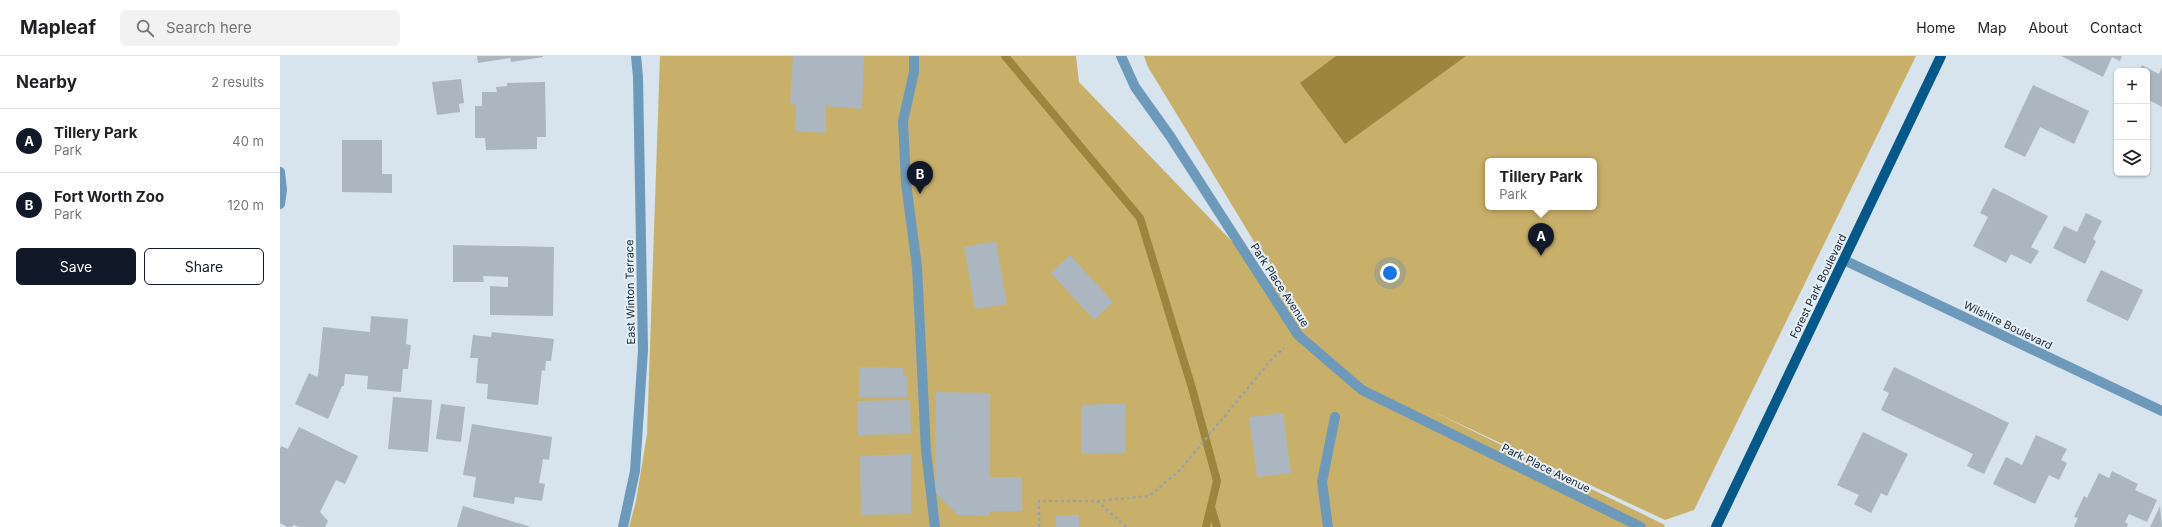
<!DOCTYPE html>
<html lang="en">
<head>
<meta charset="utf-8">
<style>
	:root { --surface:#fff; --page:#f2f2f2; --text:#202124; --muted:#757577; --line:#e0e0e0; --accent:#111827 }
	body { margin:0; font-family:Inter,sans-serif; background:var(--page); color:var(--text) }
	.controls { position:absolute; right:12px; top:12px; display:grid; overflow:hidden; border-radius:6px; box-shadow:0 1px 3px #0004 }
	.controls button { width:36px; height:36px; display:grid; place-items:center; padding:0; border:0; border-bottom:1px solid var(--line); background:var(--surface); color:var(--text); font:20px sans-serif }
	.you { position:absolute; left:1110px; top:217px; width:14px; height:14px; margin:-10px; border:3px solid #fff; border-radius:50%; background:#1a73e8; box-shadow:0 0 0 6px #1a73e833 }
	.badge { display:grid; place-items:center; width:26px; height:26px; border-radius:50%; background:var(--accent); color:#fff; font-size:13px; font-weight:700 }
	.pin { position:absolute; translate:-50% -33px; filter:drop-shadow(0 1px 2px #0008) }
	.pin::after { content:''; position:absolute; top:21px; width:14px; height:12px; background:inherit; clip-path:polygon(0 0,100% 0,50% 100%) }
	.popup { position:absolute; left:1205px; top:102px; width:112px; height:52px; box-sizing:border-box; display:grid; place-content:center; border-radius:6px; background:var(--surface); filter:drop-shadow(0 1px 3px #0005); font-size:13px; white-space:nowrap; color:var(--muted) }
	.popup b { font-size:15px; color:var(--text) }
	.popup::after { content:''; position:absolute; left:50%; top:100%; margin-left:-8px; border:8px solid transparent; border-top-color:var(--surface) }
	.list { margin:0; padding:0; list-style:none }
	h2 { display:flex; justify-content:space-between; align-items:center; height:52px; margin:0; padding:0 16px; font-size:17px }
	h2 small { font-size:13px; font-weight:400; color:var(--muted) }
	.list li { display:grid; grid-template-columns:26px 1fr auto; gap:12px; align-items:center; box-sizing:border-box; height:64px; padding:0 16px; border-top:1px solid var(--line) }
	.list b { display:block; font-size:15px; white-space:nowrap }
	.list p { margin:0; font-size:13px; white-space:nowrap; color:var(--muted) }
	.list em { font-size:13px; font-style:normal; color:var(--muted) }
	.actions { display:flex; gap:8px; padding:12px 16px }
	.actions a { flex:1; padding:9px 0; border:1px solid var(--accent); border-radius:6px; text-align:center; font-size:14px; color:var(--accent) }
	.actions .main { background:var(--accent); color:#fff }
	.icon { flex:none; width:22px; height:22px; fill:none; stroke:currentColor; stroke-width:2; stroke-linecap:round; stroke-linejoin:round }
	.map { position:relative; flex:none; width:1882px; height:471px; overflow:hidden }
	header { display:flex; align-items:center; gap:24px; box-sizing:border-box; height:56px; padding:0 20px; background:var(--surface); border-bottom:1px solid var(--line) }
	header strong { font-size:19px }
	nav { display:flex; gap:22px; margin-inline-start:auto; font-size:14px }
	.search { width:280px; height:36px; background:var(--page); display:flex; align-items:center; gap:10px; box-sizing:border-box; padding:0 14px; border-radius:6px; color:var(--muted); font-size:15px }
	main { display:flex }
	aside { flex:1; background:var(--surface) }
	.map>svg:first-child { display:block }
</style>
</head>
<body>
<header>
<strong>Mapleaf</strong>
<div class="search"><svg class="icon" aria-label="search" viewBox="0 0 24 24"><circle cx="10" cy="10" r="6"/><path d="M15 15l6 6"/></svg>Search here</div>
<nav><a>Home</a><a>Map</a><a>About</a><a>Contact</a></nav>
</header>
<main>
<aside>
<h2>Nearby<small>2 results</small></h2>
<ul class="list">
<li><span class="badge">A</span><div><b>Tillery Park</b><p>Park</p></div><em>40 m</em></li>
<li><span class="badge">B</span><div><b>Fort Worth Zoo</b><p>Park</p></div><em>120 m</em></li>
</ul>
<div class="actions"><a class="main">Save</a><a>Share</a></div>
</aside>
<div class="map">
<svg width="1882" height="471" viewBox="0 0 1882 471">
	<rect width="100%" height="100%" fill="#d7e3ed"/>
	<!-- green -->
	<path fill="#c9b06a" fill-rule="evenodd" d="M 380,0 L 796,0 L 799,26 L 1012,248 L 868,11 L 864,0 L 1636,0 L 1414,454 L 1385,464 L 1150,354 L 1385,469 L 1384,471 L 349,471 L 356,445 L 367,378 ZM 1208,105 L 1314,105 L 1314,151 L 1208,151 Z"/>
	<!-- water -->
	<path fill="#9d853d" d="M 1056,0 L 1186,0 L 1065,88 L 1020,27 Z"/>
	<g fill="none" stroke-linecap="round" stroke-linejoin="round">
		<!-- stream -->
		<g stroke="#9d853d" stroke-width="8">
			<path d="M 725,0 L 860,162 L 912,332 L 937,425 L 926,471"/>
			<path d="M 931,451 L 937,471"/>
		</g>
	</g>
	<!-- building -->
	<g fill="#abb6c0">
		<path d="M 197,0 L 263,0 L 263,1 L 231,6 L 230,2 L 198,7 Z"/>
		<path d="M 513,0 L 584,0 L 582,53 L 546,50 L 546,77 L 515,75 L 516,49 L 510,48 Z"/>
		<path d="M 1781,0 L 1842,0 L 1840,5 L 1832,1 L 1823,21 Z"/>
		<path d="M 1862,9 L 1879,18 L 1882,11 L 1882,51 L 1867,43 L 1867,15 L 1860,15 Z"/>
		<path d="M 181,23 L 184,47 L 179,48 L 180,56 L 157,59 L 152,26 Z"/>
		<path d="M 265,26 L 266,81 L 257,81 L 257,93 L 206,94 L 205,82 L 195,82 L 195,50 L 202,50 L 202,36 L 217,36 L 216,31 L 227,30 L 227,27 Z"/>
		<path d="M 1753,29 L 1809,55 L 1794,88 L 1760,71 L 1745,101 L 1724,91 Z"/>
		<path d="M 62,84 L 102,84 L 102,118 L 112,118 L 112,137 L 62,136 Z"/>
		<path d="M 1713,132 L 1768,160 L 1751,191 L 1759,195 L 1751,208 L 1731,198 L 1726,207 L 1693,190 L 1708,161 L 1700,157 Z"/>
		<path d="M 1806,157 L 1822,165 L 1813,183 L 1816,185 L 1805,208 L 1773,192 L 1784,170 L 1797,176 Z"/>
		<path d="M 716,185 L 727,248 L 695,253 L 684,191 Z"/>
		<path d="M 173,189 L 274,191 L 273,260 L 210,259 L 210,230 L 228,231 L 228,221 L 203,220 L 204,226 L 173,226 Z"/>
		<path d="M 790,199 L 833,246 L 814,264 L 771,217 Z"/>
		<path d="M 1821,214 L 1863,234 L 1848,265 L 1806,245 Z"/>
		<path d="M 91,260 L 128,263 L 126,288 L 131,289 L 128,313 L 123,313 L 121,336 L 87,333 L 88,320 L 65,318 L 64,330 L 62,330 L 48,363 L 15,348 L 29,317 L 37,321 L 38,319 L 43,271 L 90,276 Z"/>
		<path d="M 212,276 L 274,283 L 271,305 L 266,305 L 265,315 L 262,314 L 258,349 L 207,343 L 208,328 L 196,327 L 198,302 L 190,302 L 193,279 L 211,281 Z"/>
		<path d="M 580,311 L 623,312 L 623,319 L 627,319 L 627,341 L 579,341 Z"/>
		<path d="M 1614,311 L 1729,367 L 1704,418 L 1687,410 L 1693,398 L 1601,354 L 1609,337 L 1603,334 Z"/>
		<path d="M 656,336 L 710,337 L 710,421 L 742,421 L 742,455 L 709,455 L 709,460 L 678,459 L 655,437 Z"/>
		<path d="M 113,341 L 152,344 L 148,396 L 108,393 Z"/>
		<path d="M 630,344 L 631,378 L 578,379 L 577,345 Z"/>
		<path d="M 161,348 L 185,351 L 181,386 L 156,383 Z"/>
		<path d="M 827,348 L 845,348 L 846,397 L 801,398 L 801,349 Z"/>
		<path d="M 1003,357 L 1011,417 L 977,421 L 969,361 Z"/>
		<path d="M 192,368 L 272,381 L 269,404 L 263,403 L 259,427 L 265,428 L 262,445 L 235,441 L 234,448 L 193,441 L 196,421 L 183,419 Z"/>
		<path d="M 19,371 L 78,400 L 65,428 L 56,424 L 40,456 L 48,465 L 45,471 L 19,471 L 14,469 L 12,471 L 7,471 L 0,467 L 0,393 L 1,390 L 8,393 Z"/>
		<path d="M 1583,376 L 1628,398 L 1607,440 L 1601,437 L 1591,457 L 1574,448 L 1579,439 L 1557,429 Z"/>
		<path d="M 1756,379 L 1787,393 L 1781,404 L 1787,407 L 1779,424 L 1769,419 L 1755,448 L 1713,428 L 1726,401 L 1742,409 Z"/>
		<path d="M 631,398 L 631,458 L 581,459 L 580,400 Z"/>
		<path d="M 1832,415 L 1858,428 L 1855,434 L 1877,444 L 1867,466 L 1849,458 L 1845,466 L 1848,468 L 1847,471 L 1794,471 L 1798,462 L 1794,461 L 1804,440 L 1807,442 L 1819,417 L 1829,422 Z"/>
		<path d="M 183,450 L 251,471 L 177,471 Z"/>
		<path d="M 1880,450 L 1882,471 L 1870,471 Z"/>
		<rect x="776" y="459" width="23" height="12"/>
	</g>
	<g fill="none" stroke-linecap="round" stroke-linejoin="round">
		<!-- path -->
		<g stroke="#99a2aa" stroke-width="2.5" stroke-dasharray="3 3" stroke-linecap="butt">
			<path d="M 817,445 L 846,471"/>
			<path d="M 759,471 L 759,445 L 817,445 L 869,440 L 900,414 L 991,304 L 1004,292"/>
		</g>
		<!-- minor -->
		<g stroke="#6d99bb" stroke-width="10">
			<path d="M 634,0 L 634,16 L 623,65 L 626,127 L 637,211 L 646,395 L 655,471"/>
			<path d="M 841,0 L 855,31 L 890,80 L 1018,279 L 1082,334 L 1361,471"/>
			<path d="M 0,116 L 2,134 L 0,148"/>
			<path d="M 1564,204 L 1882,355"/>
			<path d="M 343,471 L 355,415 L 363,294 L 358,21 L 356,0"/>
			<path d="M 1048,471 L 1042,426 L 1055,361"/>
		</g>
		<!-- major -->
		<path stroke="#04598a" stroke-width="10" d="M 1436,471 L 1661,0"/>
	</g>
	<g text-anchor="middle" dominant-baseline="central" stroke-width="4" stroke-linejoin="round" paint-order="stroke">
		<!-- street labels -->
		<g font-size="11" fill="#272b2f" stroke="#e4f0fa">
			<text transform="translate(1000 229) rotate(57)">Park Place Avenue</text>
			<text transform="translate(1538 230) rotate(-64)">Forest Park Boulevard</text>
			<text transform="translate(350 236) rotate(-91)">East Winton Terrace</text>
			<text transform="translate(1728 269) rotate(26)">Wilshire Boulevard</text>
			<text transform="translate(1266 412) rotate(26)">Park Place Avenue</text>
		</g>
	</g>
</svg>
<div class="controls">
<button>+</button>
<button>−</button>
<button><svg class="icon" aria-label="layers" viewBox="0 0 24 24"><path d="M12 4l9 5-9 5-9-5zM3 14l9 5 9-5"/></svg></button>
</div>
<div class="you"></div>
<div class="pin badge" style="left:1261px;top:200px">A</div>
<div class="popup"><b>Tillery Park</b>Park</div>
<div class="pin badge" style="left:640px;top:138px">B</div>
</div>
</main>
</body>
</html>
